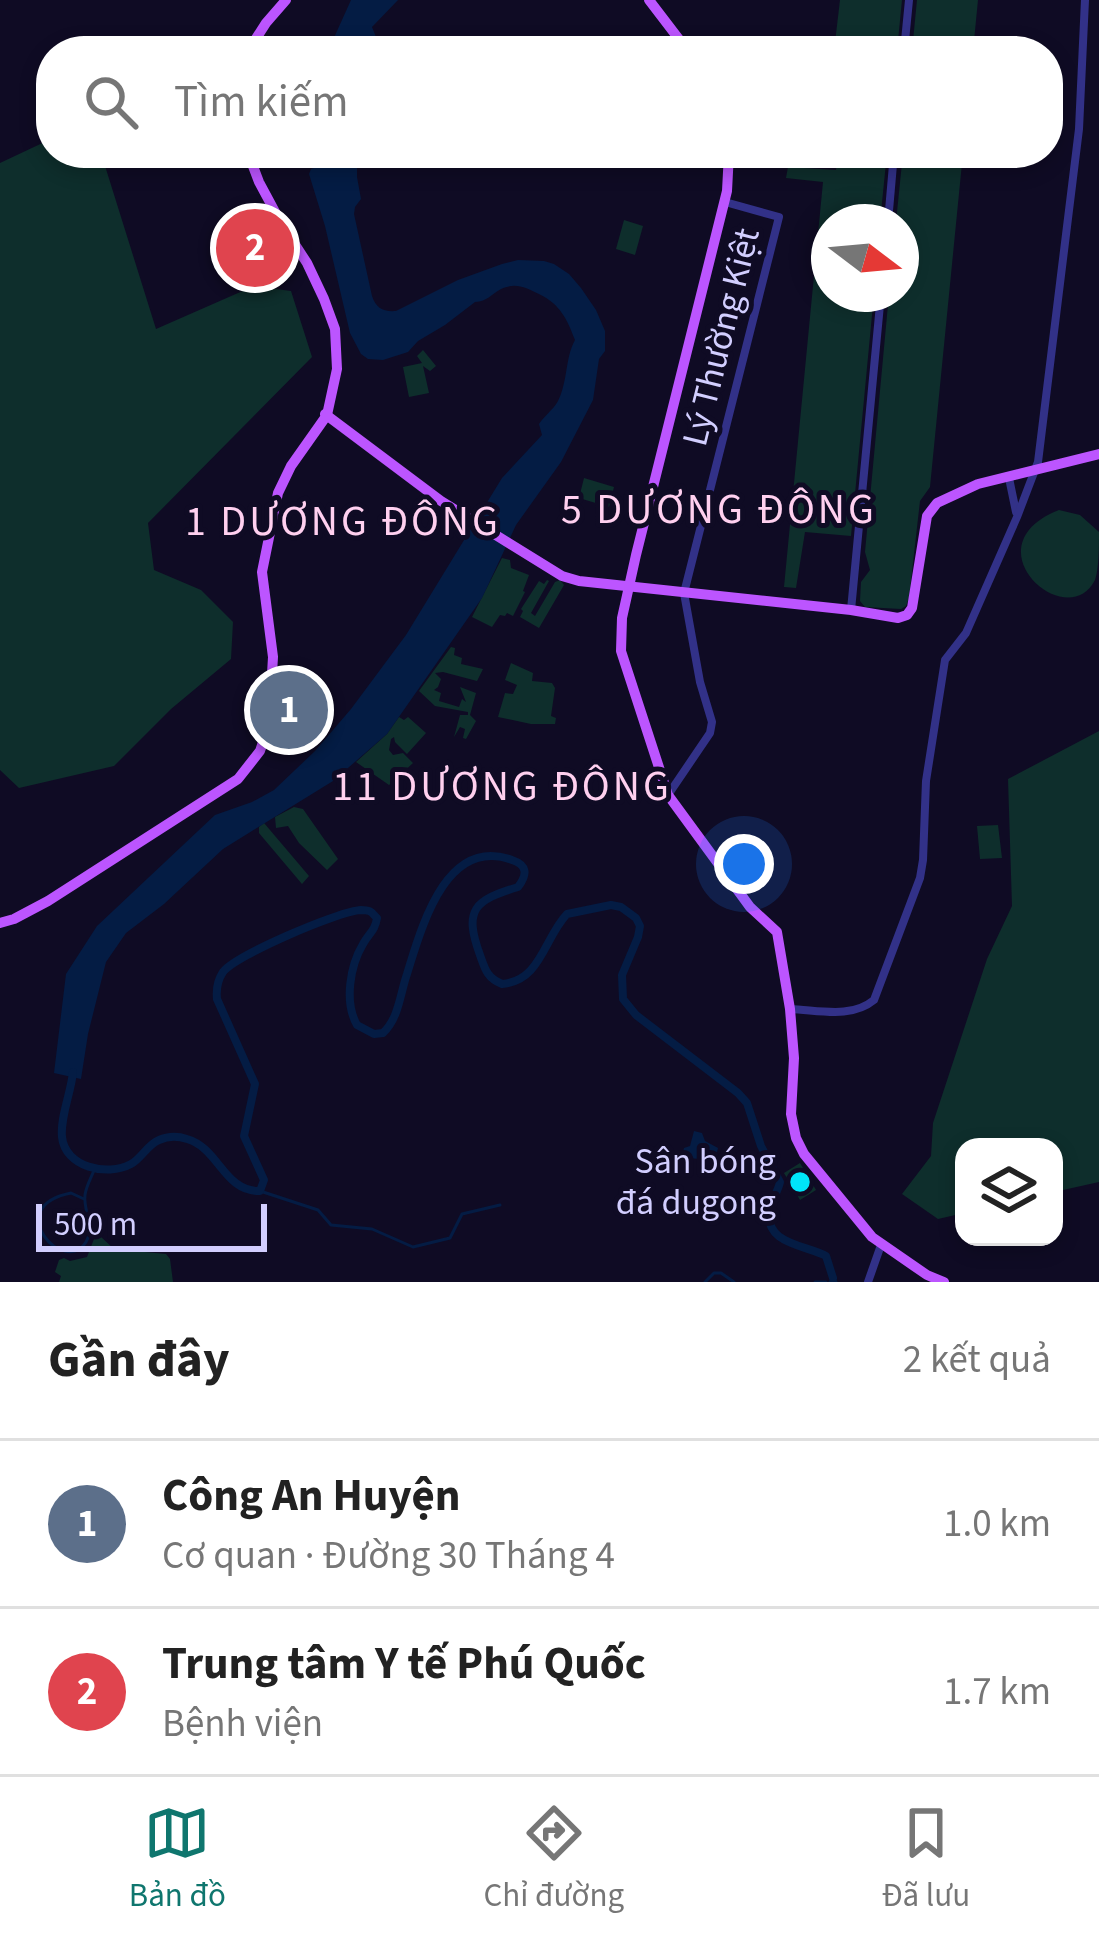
<!DOCTYPE html>
<html lang="vi">
<head>
<meta charset="utf-8">
<style>
	:root { --surface:#fff; --page:#f6f6f6; --text:#222; --muted:#767676; --line:#e0e0e0; --accent:#0f766e }
	body { margin:0; font-family:"Source Sans 3",sans-serif; background:var(--page); color:var(--text) }
	.controls { position:absolute; right:36px; bottom:36px; display:grid; overflow:hidden; border-radius:24px; box-shadow:0 6px 18px #0003 }
	.controls button { width:108px; height:108px; display:grid; place-items:center; padding:0; border:0; border-bottom:3px solid var(--line); background:var(--surface); color:var(--text); font:60px sans-serif }
	.compass { position:absolute; left:811px; top:204px; width:108px; height:108px; border-radius:50%; background:var(--surface); box-shadow:0 6px 18px #0003; rotate:106deg }
	.scale { position:absolute; left:36px; bottom:30px; width:231px; box-sizing:border-box; padding-left:12px; border:6px solid #d2ceff; border-top:0; font-size:33px; line-height:42px; white-space:nowrap; color:#d2ceff; -webkit-text-stroke:9px #0f0b24; paint-order:stroke }
	.you { position:absolute; left:744px; top:864px; width:42px; height:42px; margin:-30px; border:9px solid #fff; border-radius:50%; background:#1a73e8; box-shadow:0 0 0 18px #1a73e833 }
	.badge { display:grid; place-items:center; width:78px; height:78px; border-radius:50%; background:var(--accent); color:#fff; font-size:39px; font-weight:700 }
	.pin { position:absolute; translate:-50% -50%; border:6px solid #fff; box-shadow:0 3px 12px #0006 }
	.list { margin:0; padding:0; list-style:none }
	h2 { display:flex; justify-content:space-between; align-items:center; height:156px; margin:0; padding:0 48px; font-size:51px }
	h2 small { font-size:39px; font-weight:400; color:var(--muted) }
	.list li { display:grid; grid-template-columns:78px 1fr auto; gap:36px; align-items:center; box-sizing:border-box; height:168px; padding:0 48px; border-top:3px solid var(--line) }
	.list b { display:block; font-size:45px; white-space:nowrap }
	.list p { margin:0; font-size:39px; white-space:nowrap; color:var(--muted) }
	.list em { font-size:39px; font-style:normal; color:var(--muted) }
	.icon { flex:none; width:66px; height:66px; fill:none; stroke:currentColor; stroke-width:2; stroke-linecap:round; stroke-linejoin:round }
	.map { position:relative; flex:none; width:1099px; height:1282px; overflow:hidden }
	.search { position:absolute; background:var(--surface); box-shadow:0 6px 18px #0003; left:36px; right:36px; top:36px; height:132px; display:flex; align-items:center; gap:30px; box-sizing:border-box; padding:0 42px; border-radius:48px; color:var(--muted); font-size:45px }
	.sheet { height:492px; background:var(--surface) }
	nav { display:flex; justify-content:space-around; align-items:center; box-sizing:border-box; height:168px; border-top:3px solid var(--line); background:var(--surface); font-size:33px; color:var(--muted) }
	nav a { display:grid; justify-items:center; gap:6px }
	nav .on { color:var(--accent) }
	.map>svg:first-child { display:block }
</style>
</head>
<body>
<div class="map">
<svg width="1099" height="1282" viewBox="0 0 1099 1282">
	<rect width="100%" height="100%" fill="#0f0b24"/>
	<!-- green -->
	<g fill="#0e2e2c">
		<path d="M 840,0 L 902,0 L 897,51 L 834,51 Z"/>
		<path d="M 917,0 L 978,0 L 973,51 L 912,51 Z"/>
		<path d="M 51,139 L 51,153 L 101,153 L 156,329 L 254,286 L 291,291 L 312,357 L 148,523 L 154,570 L 201,590 L 233,622 L 231,659 L 171,709 L 114,766 L 19,788 L 0,770 L 0,163 Z"/>
		<path d="M 838,153 L 887,153 L 880,222 L 829,222 L 829,294 L 874,294 L 851,536 L 805,532 L 796,588 L 784,587 L 823,182 L 786,178 L 788,167 L 836,170 Z"/>
		<path d="M 903,153 L 963,153 L 930,487 L 920,501 L 909,598 L 906,606 L 901,609 L 865,607 L 860,601 L 861,582 L 870,570 L 865,552 L 889,294 L 901,294 L 901,222 L 896,222 Z"/>
		<path d="M 624,220 L 643,226 L 635,255 L 616,249 Z"/>
		<path d="M 423,350 L 436,366 L 430,371 L 423,366 L 429,393 L 409,397 L 403,367 L 422,363 L 417,356 Z"/>
		<path d="M 584,478 L 614,487 L 609,507 L 579,498 Z"/>
		<path d="M 1059,510 L 1080,515 L 1099,532 C 1099,546 1099,568 1095,580 C 1067,635 967,546 1059,510 Z"/>
		<path d="M 502,558 L 510,560 L 511,568 L 529,575 L 523,591 L 525,592 L 513,616 L 507,613 L 505,616 L 500,615 L 492,627 L 472,617 Z"/>
		<path d="M 547,580 L 549,581 L 531,613 L 535,616 L 555,582 L 560,580 L 564,585 L 539,628 L 520,617 L 523,611 L 521,609 L 539,581 L 544,584 Z"/>
		<path d="M 451,647 L 455,648 L 454,655 L 462,658 L 461,664 L 483,669 L 477,681 L 443,672 L 435,673 L 441,679 L 438,687 L 434,690 L 441,693 L 439,701 L 459,707 L 462,699 L 466,702 L 460,687 L 476,693 L 470,715 L 476,721 L 466,739 L 463,738 L 465,729 L 460,727 L 454,737 L 460,715 L 468,715 L 468,712 L 435,706 L 419,691 Z"/>
		<path d="M 511,663 L 533,673 L 532,681 L 552,683 L 555,688 L 551,716 L 556,718 L 555,724 L 531,724 L 498,717 L 505,693 L 513,694 L 517,685 L 505,680 Z"/>
		<path d="M 399,717 L 404,720 L 408,717 L 426,733 L 407,754 L 395,742 L 394,737 L 391,739 L 389,750 L 393,755 L 403,753 L 413,763 L 389,785 L 356,762 L 387,734 Z"/>
		<path d="M 1099,731 L 1099,1182 L 1054,1192 L 1054,1147 L 964,1147 L 964,1213 L 938,1219 L 902,1194 L 931,1156 L 933,1123 L 987,959 L 1012,906 L 1008,779 Z"/>
		<path d="M 294,807 L 303,809 L 338,859 L 327,870 L 299,843 L 288,826 L 276,828 L 275,817 Z"/>
		<path d="M 264,823 L 309,876 L 302,884 L 259,833 L 259,827 Z"/>
		<path d="M 998,825 L 1002,858 L 980,859 L 977,826 Z"/>
		<path d="M 800,1163 L 816,1190 L 800,1200 L 784,1173 Z"/>
		<path d="M 101,1237 L 114,1249 L 166,1254 L 170,1259 L 173,1282 L 59,1282 L 61,1276 L 55,1272 L 59,1260 L 64,1258 L 70,1261 L 87,1257 L 94,1239 Z"/>
	</g>
	<!-- water -->
	<g fill="#041c44">
		<path d="M 351,0 L 398,0 L 372,27 L 376,37 L 370,51 L 328,51 Z"/>
		<path d="M 316,153 L 357,153 L 357,177 L 361,199 L 355,207 L 354,214 L 372,296 C 376,308 383,312 396,311 L 458,280 L 502,264 L 518,260 L 544,261 L 554,264 L 569,274 L 581,288 L 596,310 L 605,331 L 605,351 L 599,359 L 593,400 L 561,462 L 516,525 L 482,598 L 387,734 L 333,781 L 223,849 L 164,904 L 126,933 L 106,962 L 88,1034 L 81,1079 L 54,1073 L 66,974 L 97,926 L 215,815 L 252,802 L 274,790 L 315,751 L 351,709 L 406,635 L 502,478 L 542,435 L 539,424 C 545,415 553,410 558,401 C 568,381 565,358 575,340 C 567,319 560,304 539,294 C 526,288 516,282 501,289 C 490,295 488,301 475,302 L 445,325 L 418,341 L 408,352 L 383,360 L 368,359 L 361,354 L 350,333 L 325,226 L 309,174 L 311,169 L 317,167 Z"/>
		<path d="M 694,1131 L 702,1133 L 705,1141 L 718,1148 L 715,1161 L 682,1157 L 684,1148 L 690,1146 Z"/>
	</g>
	<g fill="none" stroke-linecap="round" stroke-linejoin="round">
		<!-- stream -->
		<g stroke="#041c44" stroke-width="3">
			<path d="M 260,1191 L 318,1210 L 331,1225 L 372,1229 L 413,1247 L 450,1238 L 462,1214 L 500,1205"/>
			<path d="M 84,1199 L 71,1193 C 0,1207 65,1277 86,1242 C 95,1227 83,1210 85,1195 C 86,1186 92,1176 95,1168"/>
			<path d="M 705,1282 L 714,1273 L 721,1273 L 734,1282"/>
			<path d="M 815,1282 L 826,1282"/>
			<path d="M 830,1282 L 833,1278 L 836,1282"/>
		</g>
		<!-- river -->
		<path stroke="#041c44" stroke-width="8" d="M 73,1072 C 71,1093 60,1117 62,1137 C 65,1167 107,1177 131,1164 C 142,1158 147,1145 159,1140 C 168,1136 178,1136 187,1139 C 219,1148 224,1192 260,1191 L 264,1180 L 244,1136 L 255,1084 L 217,999 C 216,989 217,981 223,972 C 236,955 339,911 361,910 C 371,910 371,912 377,918 C 375,931 369,933 363,944 C 350,966 344,1002 357,1025 L 374,1034 L 383,1033 C 399,1018 400,994 407,974 C 422,926 446,836 512,860 C 527,865 528,874 518,887 C 475,900 463,909 480,955 C 485,969 487,978 502,984 C 541,981 544,938 567,914 L 611,905 L 621,907 L 636,918 L 640,926 L 638,937 L 622,975 L 623,999 L 636,1015 L 738,1093 L 747,1103 L 761,1146 L 780,1182 C 778,1192 771,1200 770,1210 C 763,1244 806,1245 826,1256 L 833,1278"/>
		<!-- minor -->
		<g stroke="#323188" stroke-width="8">
			<path d="M 904,51 L 909,0"/>
			<path d="M 888,222 L 894,153"/>
			<path d="M 1009,478 L 1016,512"/>
			<path d="M 851,610 L 881,294"/>
			<path d="M 668,795 L 710,733 L 712,722 L 700,682 L 684,593 L 779,217 L 725,202"/>
			<path d="M 790,1009 C 819,1010 851,1019 874,1000 L 920,878 L 923,860 L 926,781 L 945,660 L 966,633 L 1017,517 L 1038,462 L 1079,129 L 1085,0"/>
			<path d="M 868,1282 L 881,1245"/>
		</g>
		<!-- major -->
		<g stroke="#bc55ff" stroke-width="10">
			<path d="M 649,0 L 688,51"/>
			<path d="M 248,51 L 266,23 L 286,0"/>
			<path d="M 729,153 L 727,191 L 636,555 L 622,618 L 621,651 L 668,795 L 750,907 L 777,932 L 790,1009 L 794,1058 L 791,1114 L 796,1138 L 804,1154 L 872,1237 L 927,1275 L 944,1282"/>
			<path d="M 325,414 L 441,501 L 562,576 L 579,581 L 851,610 L 898,618 L 907,615 L 912,608 L 927,516 L 937,503 L 978,484 L 1099,454"/>
			<path d="M 0,923 L 14,919 L 48,901 L 238,779 L 260,751 L 269,724 L 273,657 L 262,572 L 278,493 L 291,466 L 327,415 L 337,369 L 335,329 L 324,299 L 307,263 L 281,223 L 259,182 L 248,153"/>
		</g>
	</g>
	<!-- markers -->
	<circle fill="#00e5f9" stroke="#0f0b24" stroke-width="4.5" cx="800" cy="1182" r="12"/>
	<g text-anchor="middle" dominant-baseline="central" stroke-width="10" stroke-linejoin="round" paint-order="stroke">
		<!-- street labels -->
		<g font-size="36" fill="#d2ceff" stroke="#0f0b24">
			<text transform="translate(721 337) rotate(-76)">Lý Thường Kiệt</text>
		</g>
		<!-- poi labels -->
		<g font-size="36" fill="#d2ceff" stroke="#0f0b24" text-anchor="end">
			<text x="776" y="1161">Sân bóng<tspan x="776" dy="41">đá dugong</tspan></text>
		</g>
		<!-- quarter labels -->
		<g font-size="42" letter-spacing="3" fill="#ffd0ef" stroke="#0f0b24">
			<text x="719" y="510">5 DƯƠNG ĐÔNG</text>
			<text x="343" y="522">1 DƯƠNG ĐÔNG</text>
			<text x="502" y="787">11 DƯƠNG ĐÔNG</text>
		</g>
	</g>
</svg>
<div class="controls">
<button><svg class="icon" aria-label="layers" viewBox="0 0 24 24"><path d="M12 4l9 5-9 5-9-5zM3 14l9 5 9-5"/></svg></button>
</div>
<svg class="compass" viewBox="-18 -18 36 36"><path d="M0-13l5 13h-10z" fill="#e53935"/><path d="M0 13l5-13h-10z" fill="#767676"/></svg>
<div class="scale">500 m</div>
<div class="you"></div>
<div class="pin badge" style="left:289px;top:710px;background:#5c6f8a">1</div>
<div class="pin badge" style="left:255px;top:248px;background:#e0444e">2</div>
<div class="search"><svg class="icon" aria-label="search" viewBox="0 0 24 24"><circle cx="10" cy="10" r="6"/><path d="M15 15l6 6"/></svg>Tìm kiếm</div>
</div>
<section class="sheet">
<h2>Gần đây<small>2 kết quả</small></h2>
<ul class="list">
<li><span class="badge" style="background:#5c6f8a">1</span><div><b>Công An Huyện</b><p>Cơ quan · Đường 30 Tháng 4</p></div><em>1.0 km</em></li>
<li><span class="badge" style="background:#e0444e">2</span><div><b>Trung tâm Y tế Phú Quốc</b><p>Bệnh viện</p></div><em>1.7 km</em></li>
</ul>
</section>
<nav>
<a class="on"><svg class="icon" aria-label="map" viewBox="0 0 24 24"><path d="M3 6l6-2 6 2 6-2v14l-6 2-6-2-6 2zM9 4v14M15 6v14"/></svg>Bản đồ</a>
<a><svg class="icon" aria-label="directions" viewBox="0 0 24 24"><path d="M12 3l9 9-9 9-9-9zM9 14v-3h6M13 9l2 2-2 2"/></svg>Chỉ đường</a>
<a><svg class="icon" aria-label="saved" viewBox="0 0 24 24"><path d="M7 4h10v16l-5-4-5 4z"/></svg>Đã lưu</a>
</nav>
</body>
</html>
